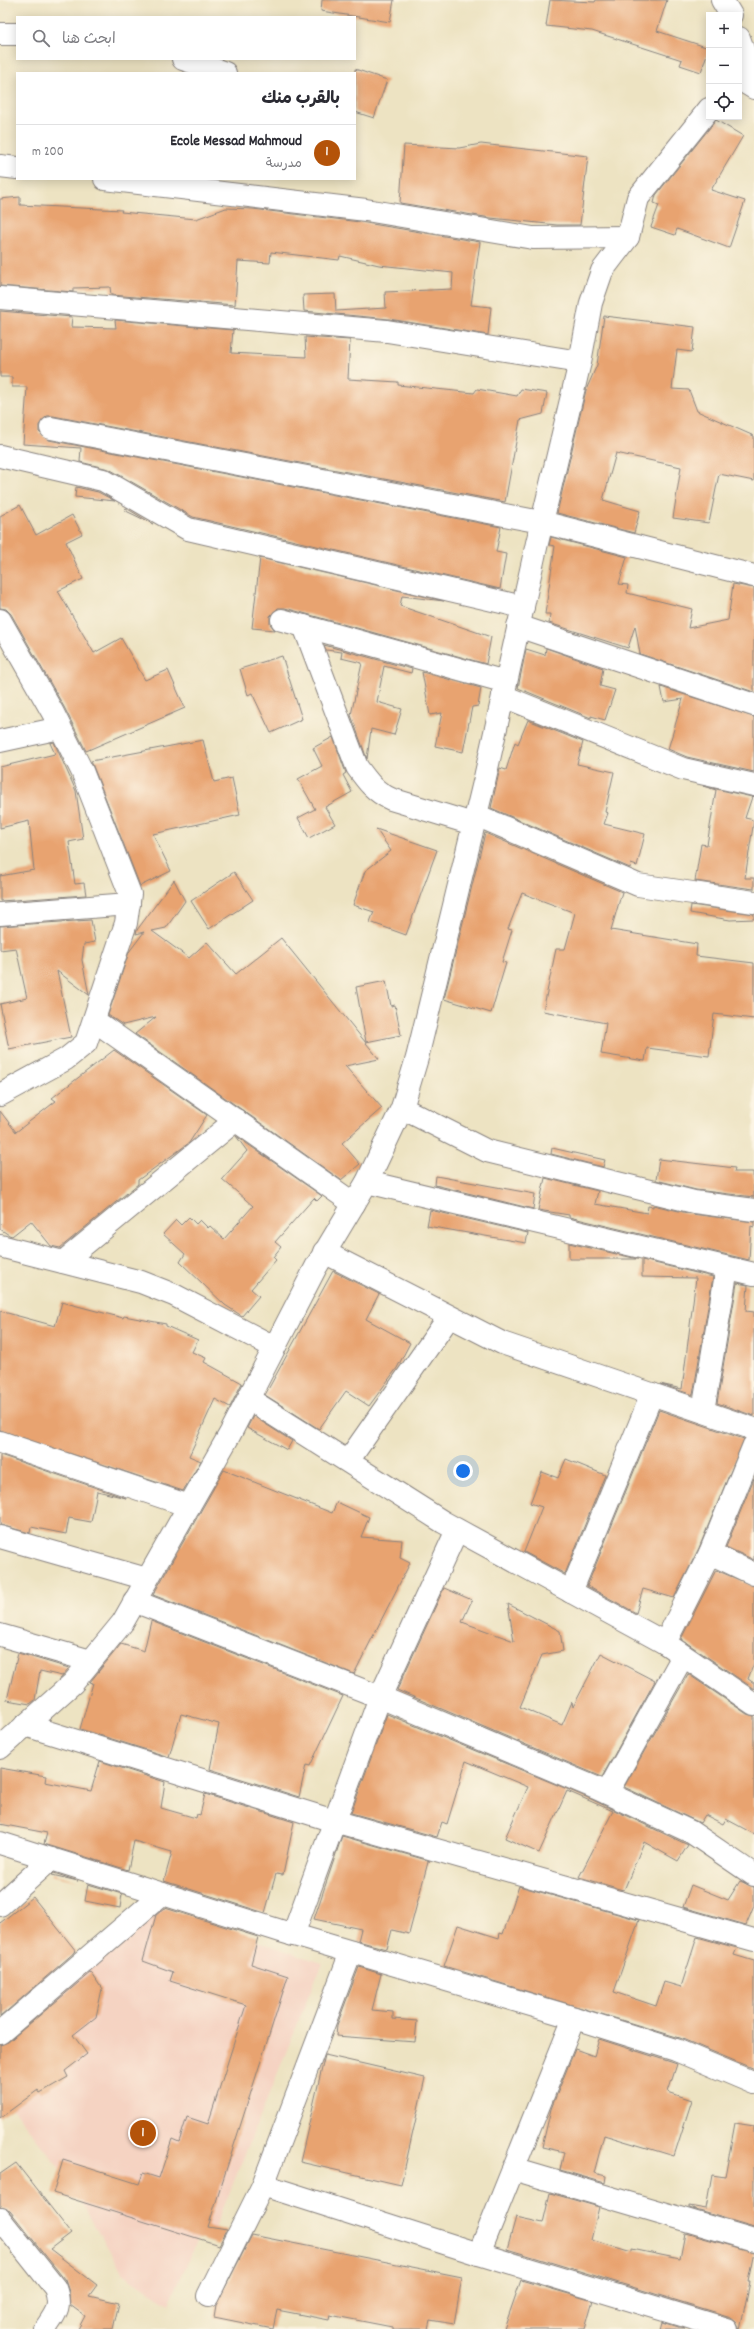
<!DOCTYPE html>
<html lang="ar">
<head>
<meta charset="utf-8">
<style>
	:root { --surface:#fff; --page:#f2f2f3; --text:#2b2b33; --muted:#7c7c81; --line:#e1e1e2; --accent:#b45309 }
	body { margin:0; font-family:Dekko,"Playpen Sans Arabic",sans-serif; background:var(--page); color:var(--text); direction:rtl }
	.controls { position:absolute; right:12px; top:12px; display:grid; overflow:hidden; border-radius:0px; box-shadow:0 2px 10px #0003 }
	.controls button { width:36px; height:36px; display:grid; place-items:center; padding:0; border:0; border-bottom:1px solid var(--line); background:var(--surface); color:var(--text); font:20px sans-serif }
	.you { position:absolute; left:463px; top:1471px; width:14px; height:14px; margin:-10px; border:3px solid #fff; border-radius:50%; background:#1a73e8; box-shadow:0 0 0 6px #1a73e833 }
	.badge { display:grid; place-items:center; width:26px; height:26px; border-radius:50%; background:var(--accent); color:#fff; font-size:13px; font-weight:700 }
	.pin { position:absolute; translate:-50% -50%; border:2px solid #fff; box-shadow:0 1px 4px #0006 }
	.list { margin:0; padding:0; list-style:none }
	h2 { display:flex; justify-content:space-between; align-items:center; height:52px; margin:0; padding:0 16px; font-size:17px }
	h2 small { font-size:13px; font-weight:400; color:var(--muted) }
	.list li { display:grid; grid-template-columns:26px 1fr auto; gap:12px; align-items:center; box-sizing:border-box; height:56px; padding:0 16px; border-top:1px solid var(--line) }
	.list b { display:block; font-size:15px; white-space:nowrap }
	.list p { margin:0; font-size:13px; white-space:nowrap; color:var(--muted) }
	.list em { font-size:13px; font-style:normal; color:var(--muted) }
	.icon { flex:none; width:22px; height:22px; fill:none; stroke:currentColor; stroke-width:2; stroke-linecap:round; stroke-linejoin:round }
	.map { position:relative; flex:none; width:754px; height:2329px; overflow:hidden; direction:ltr }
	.search { position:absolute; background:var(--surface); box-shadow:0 2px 10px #0003; left:16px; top:16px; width:340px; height:44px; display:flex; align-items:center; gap:10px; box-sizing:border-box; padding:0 14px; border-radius:0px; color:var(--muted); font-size:15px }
	.panel { position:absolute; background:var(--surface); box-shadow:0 2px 10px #0003; left:16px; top:72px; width:340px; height:108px; border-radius:0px; direction:rtl }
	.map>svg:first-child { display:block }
</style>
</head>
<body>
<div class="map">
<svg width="754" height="2329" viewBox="0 0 754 2329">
	<rect width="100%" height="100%" fill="#fcf5e5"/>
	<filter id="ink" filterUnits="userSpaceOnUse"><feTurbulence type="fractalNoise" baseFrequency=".025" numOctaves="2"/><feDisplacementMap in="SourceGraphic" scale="8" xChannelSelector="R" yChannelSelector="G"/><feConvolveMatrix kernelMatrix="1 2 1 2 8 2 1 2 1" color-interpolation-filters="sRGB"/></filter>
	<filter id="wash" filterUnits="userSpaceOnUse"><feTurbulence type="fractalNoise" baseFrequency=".012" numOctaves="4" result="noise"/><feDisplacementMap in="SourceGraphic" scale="16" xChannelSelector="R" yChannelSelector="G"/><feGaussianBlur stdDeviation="0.9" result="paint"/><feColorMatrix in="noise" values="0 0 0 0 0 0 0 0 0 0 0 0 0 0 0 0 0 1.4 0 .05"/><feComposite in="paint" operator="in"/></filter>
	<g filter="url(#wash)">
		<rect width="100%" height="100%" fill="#ede3c2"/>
		<!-- built -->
		<path fill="#f5d3c2" d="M 157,1907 L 322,1963 L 210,2241 L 199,2237 L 169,2304 L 123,2273 L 64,2174 L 0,2093 L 0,2038 Z"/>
		<g id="blocks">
			<!-- building -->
			<g fill="#e8a370">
				<path d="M 322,0 L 394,0 L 390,22 L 321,11 Z"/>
				<path d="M 550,0 L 595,2 L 596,0 L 667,0 L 657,31 L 709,48 L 701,72 L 680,65 L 682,60 L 592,31 L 546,26 Z"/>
				<path d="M 355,69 L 387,80 L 374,118 L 355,112 Z"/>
				<path d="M 716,120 L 743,136 L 711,190 L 745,201 L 729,248 L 677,229 L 675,235 L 651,227 L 659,205 L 654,203 L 656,195 Z"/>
				<path d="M 481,144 L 588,156 L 580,225 L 557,225 L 491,218 L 400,203 L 404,145 L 459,148 Z"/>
				<path d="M 20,197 L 20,205 L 122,210 L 121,212 L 196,219 L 226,208 L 253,209 L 360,222 L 480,242 L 471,305 L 491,307 L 488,335 L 389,319 L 304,311 L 303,295 L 335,294 L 336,311 L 386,308 L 385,292 L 452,289 L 453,273 L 379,265 L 340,256 L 339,260 L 271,252 L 270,263 L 238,261 L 235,305 L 111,295 L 110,287 L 73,288 L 73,292 L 0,286 L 0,199 Z"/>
				<path d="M 0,311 L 72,317 L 71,327 L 116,328 L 115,320 L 233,330 L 231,353 L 306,357 L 305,337 L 350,340 L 348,379 L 398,382 L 398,385 L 474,393 L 477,389 L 517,396 L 521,389 L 547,393 L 543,414 L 520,420 L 505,502 L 53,416 L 47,416 L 39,425 L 39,432 L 49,440 L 501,527 L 496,552 L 506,554 L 500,589 L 193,517 L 109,469 L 80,462 L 81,448 L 23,444 L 27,387 L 12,387 L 12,377 L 0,377 Z"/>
				<path d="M 604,316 L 695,327 L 692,352 L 677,350 L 672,389 L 689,390 L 697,411 L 754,436 L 754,481 L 719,474 L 709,523 L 673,518 L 681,467 L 616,453 L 603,500 L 640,511 L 634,533 L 557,513 L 586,390 L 597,365 Z"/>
				<path d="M 76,487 L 98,492 L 115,501 L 75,497 Z"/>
				<path d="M 20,505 L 36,535 L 72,515 L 82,534 L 66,542 L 83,579 L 58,591 L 94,653 L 121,638 L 145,680 L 168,670 L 185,708 L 86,751 L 64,707 L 11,614 L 6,609 L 0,608 L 0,516 Z"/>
				<path d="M 126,508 L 153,524 L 124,510 Z"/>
				<path d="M 551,537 L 627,557 L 619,584 L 628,585 L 627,593 L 692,609 L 688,628 L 728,620 L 733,584 L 754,588 L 754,692 L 640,654 L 635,626 L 628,648 L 549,623 L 550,614 L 545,614 L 555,546 L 549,545 Z"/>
				<path d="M 260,558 L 444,601 L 402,596 L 400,606 L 491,637 L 486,664 L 285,608 L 278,608 L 270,616 L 270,624 L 275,630 L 252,628 Z"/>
				<path d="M 324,645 L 412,669 L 411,673 L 384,666 L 377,702 L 402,709 L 394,735 L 371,729 L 367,759 L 351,715 L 362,663 L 341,658 L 342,652 L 326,650 Z"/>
				<path d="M 546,648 L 603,668 L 600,686 L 615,690 L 605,720 L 591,716 L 591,718 L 518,688 L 526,649 L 545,655 Z"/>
				<path d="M 282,656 L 302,719 L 271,733 L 252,693 L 248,695 L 240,669 Z"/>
				<path d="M 422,672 L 481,688 L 478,706 L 472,707 L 463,752 L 435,746 L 442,713 L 430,715 Z"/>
				<path d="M 661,687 L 754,717 L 754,772 L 687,757 L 668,749 L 683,699 L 664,702 Z"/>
				<path d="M 528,720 L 583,742 L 577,764 L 614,772 L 605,812 L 608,813 L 604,824 L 645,834 L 637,866 L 631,864 L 630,868 L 491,808 L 500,768 L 506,770 L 515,742 L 518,744 Z"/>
				<path d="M 333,737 L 346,773 L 343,775 L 352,792 L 325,807 L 335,824 L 309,838 L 298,818 L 315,809 L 298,779 L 322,766 L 313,748 Z"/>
				<path d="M 203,740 L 214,782 L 232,778 L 240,815 L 153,834 L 171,871 L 140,886 L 91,761 Z"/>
				<path d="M 54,742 L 76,791 L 83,839 L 69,842 L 75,884 L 84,883 L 86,895 L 0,901 L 0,876 L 34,870 L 29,821 L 0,828 L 0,767 L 55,754 L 50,743 Z"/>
				<path d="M 703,786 L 752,797 L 745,818 L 754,820 L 745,878 L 754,878 L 754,889 L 695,881 L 701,844 L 707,845 L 716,790 Z"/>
				<path d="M 376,829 L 437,850 L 406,935 L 370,922 L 374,912 L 353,905 L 365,871 L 391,851 Z"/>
				<path d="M 485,833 L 622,892 L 611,930 L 697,944 L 696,956 L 754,963 L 754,1019 L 714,1014 L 709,1056 L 647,1048 L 645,1061 L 601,1054 L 606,1023 L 543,1011 L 556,949 L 565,949 L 575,913 L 522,893 L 508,929 L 512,930 L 502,962 L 506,963 L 491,1013 L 444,999 Z"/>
				<path d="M 234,872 L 253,900 L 209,929 L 191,901 Z"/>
				<path d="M 174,880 L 185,901 L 166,928 L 152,931 L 189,958 L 207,942 L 236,974 L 281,938 L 379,1059 L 345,1066 L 382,1108 L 342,1143 L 360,1164 L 341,1180 L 135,1034 L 156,1017 L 123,1025 L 108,1015 L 129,952 L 144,932 L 136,934 L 137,930 Z"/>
				<path d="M 691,905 L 754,914 L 754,919 L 730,920 L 690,913 Z"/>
				<path d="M 91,920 L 95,942 L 84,944 L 82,960 L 89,995 L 57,971 L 71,1037 L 9,1049 L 0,1004 L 27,998 L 16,948 L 0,950 L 0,926 Z"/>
				<path d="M 386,981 L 391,1006 L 395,1005 L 401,1035 L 366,1042 L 356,987 Z"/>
				<path d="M 114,1050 L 207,1115 L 189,1143 L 138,1180 L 138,1184 L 60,1248 L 51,1246 L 31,1221 L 12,1236 L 9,1235 L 0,1229 L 0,1111 L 16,1132 L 56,1101 L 52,1098 Z"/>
				<path d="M 236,1136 L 322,1196 L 317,1201 L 314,1198 L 275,1242 L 281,1247 L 273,1257 L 276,1260 L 251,1289 L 259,1296 L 242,1316 L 225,1305 L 180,1262 L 185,1254 L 163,1234 L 176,1220 L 181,1225 L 189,1217 L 196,1224 L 200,1220 L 208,1228 L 210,1226 L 224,1239 L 253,1206 L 222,1179 L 247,1151 Z"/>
				<path d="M 552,1148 L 605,1160 L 603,1167 L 551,1154 Z"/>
				<path d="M 659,1159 L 735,1168 L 734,1172 L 753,1172 L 754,1197 L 696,1190 L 656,1180 Z"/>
				<path d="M 436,1176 L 535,1194 L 533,1209 L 435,1185 Z"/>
				<path d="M 545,1178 L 598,1191 L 595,1204 L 647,1213 L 648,1206 L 653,1207 L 653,1205 L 692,1214 L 754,1222 L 754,1227 L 751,1226 L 749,1260 L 569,1217 L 569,1215 L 538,1210 Z"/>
				<path d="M 430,1210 L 528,1233 L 526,1243 L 427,1226 Z"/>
				<path d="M 569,1243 L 638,1259 L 569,1259 Z"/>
				<path d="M 642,1260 L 713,1277 L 693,1395 L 660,1384 L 682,1389 L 696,1278 L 642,1277 Z"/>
				<path d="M 333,1271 L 379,1294 L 366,1319 L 410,1343 L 397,1368 L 369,1406 L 346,1391 L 319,1429 L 265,1395 Z"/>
				<path d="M 737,1283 L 748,1285 L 746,1311 L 754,1312 L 754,1416 L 717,1403 Z"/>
				<path d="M 62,1302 L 123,1318 L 124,1316 L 166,1324 L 166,1326 L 198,1340 L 192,1352 L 206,1358 L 204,1362 L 242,1383 L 230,1407 L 215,1399 L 189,1456 L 201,1461 L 183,1491 L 0,1430 L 0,1311 L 55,1326 Z"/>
				<path d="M 659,1410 L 744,1439 L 699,1548 L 674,1598 L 643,1589 L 636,1613 L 587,1586 Z"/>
				<path d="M 253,1416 L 292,1441 L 287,1450 L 247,1428 Z"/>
				<path d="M 0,1455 L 126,1498 L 97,1491 L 91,1522 L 69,1518 L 66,1534 L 31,1527 L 30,1533 L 0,1525 Z"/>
				<path d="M 566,1459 L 605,1475 L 565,1574 L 524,1552 L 542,1507 L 530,1503 L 542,1472 L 558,1478 Z"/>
				<path d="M 224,1470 L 332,1513 L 337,1502 L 369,1517 L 361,1537 L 402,1540 L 400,1558 L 410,1563 L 354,1674 L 153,1595 Z"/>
				<path d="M 754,1478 L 754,1560 L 726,1547 Z"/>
				<path d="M 716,1570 L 754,1586 L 754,1663 L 748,1679 L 754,1683 L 754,1689 L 681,1639 Z"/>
				<path d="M 444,1588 L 472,1600 L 462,1622 L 514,1641 L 508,1604 L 560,1631 L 563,1651 L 542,1655 L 520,1707 L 562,1725 L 572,1702 L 573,1707 L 601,1653 L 655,1681 L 602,1777 L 397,1690 Z"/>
				<path d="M 151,1621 L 343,1696 L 310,1766 L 306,1765 L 299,1797 L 210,1769 L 219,1724 L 181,1714 L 169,1757 L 80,1729 L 93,1683 L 90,1682 L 121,1644 L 144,1651 Z"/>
				<path d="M 18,1653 L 69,1668 L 62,1676 L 40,1671 L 35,1700 L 30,1704 L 7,1700 Z"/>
				<path d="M 688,1674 L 747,1714 L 754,1716 L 754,1834 L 726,1819 L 723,1824 L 705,1815 L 700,1823 L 624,1787 Z"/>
				<path d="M 387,1714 L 591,1799 L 688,1845 L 678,1861 L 644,1842 L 624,1890 L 579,1877 L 613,1811 L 567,1791 L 539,1853 L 505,1838 L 528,1787 L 466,1761 L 447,1824 L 442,1822 L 437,1837 L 351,1813 Z"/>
				<path d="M 100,1761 L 165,1782 L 161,1808 L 196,1818 L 197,1814 L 200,1815 L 205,1794 L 294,1822 L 283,1875 L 276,1874 L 265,1913 L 164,1881 L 172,1852 L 134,1841 L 128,1870 L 44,1844 L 47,1833 L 0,1824 L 0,1768 L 46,1776 L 45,1782 L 91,1791 Z"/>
				<path d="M 342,1836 L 430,1861 L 428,1862 L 409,1934 L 392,1930 L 387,1949 L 358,1941 L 361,1929 L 314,1919 Z"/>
				<path d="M 54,1873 L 78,1881 L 52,1875 Z"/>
				<path d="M 740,1881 L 754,1887 L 754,1906 L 746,1925 L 683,1907 L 691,1885 L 728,1900 Z"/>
				<path d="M 88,1884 L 122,1894 L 120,1908 L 85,1901 Z"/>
				<path d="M 519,1886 L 639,1920 L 614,1992 L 656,2006 L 664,1982 L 681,1987 L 697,1937 L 737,1948 L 734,1955 L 754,1961 L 754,2069 L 680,2038 L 444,1966 L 458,1925 L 499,1938 L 500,1933 L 503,1934 Z"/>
				<path d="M 33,1897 L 76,1951 L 0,2017 L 0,1923 Z"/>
				<path d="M 165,1908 L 258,1937 L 251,1964 L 288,1976 L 208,2227 L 227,2230 L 219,2245 L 53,2193 L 63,2160 L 139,2184 L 143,2173 L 159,2178 L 172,2139 L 179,2142 L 187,2117 L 208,2124 L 246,2005 L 170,1981 L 173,1972 L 143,1961 L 156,1915 Z"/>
				<path d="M 359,1967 L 381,1974 L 372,2010 L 393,2012 L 393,2019 L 417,2021 L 415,2042 L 336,2036 L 337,2025 Z"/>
				<path d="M 91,1972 L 102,1989 L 96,2017 L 73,2035 L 87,2054 L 65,2071 L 68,2077 L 40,2093 L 38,2090 L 0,2118 L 0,2045 L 8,2042 Z"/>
				<path d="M 599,2039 L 677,2064 L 668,2092 L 692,2100 L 674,2156 L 604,2135 L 594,2173 L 606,2176 L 605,2183 L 560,2170 L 564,2152 L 542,2147 L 551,2109 L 575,2049 L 594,2056 Z"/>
				<path d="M 325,2055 L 425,2078 L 401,2185 L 300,2162 Z"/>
				<path d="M 735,2123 L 754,2126 L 754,2227 L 689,2208 L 689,2206 L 706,2209 L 712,2175 L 725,2177 Z"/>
				<path d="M 16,2163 L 71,2233 L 50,2249 L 97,2285 L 89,2296 L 119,2303 L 113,2329 L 78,2329 L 85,2316 L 70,2305 L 69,2292 L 65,2280 L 10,2211 L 0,2207 L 0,2174 Z"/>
				<path d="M 550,2193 L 599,2207 L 591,2240 L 632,2252 L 632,2249 L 680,2259 L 685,2233 L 754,2252 L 748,2282 L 750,2282 L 740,2329 L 736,2321 L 731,2317 L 507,2249 L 516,2217 L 543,2223 Z"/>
				<path d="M 252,2235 L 462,2277 L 454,2324 L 430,2320 L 428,2329 L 392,2329 L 392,2327 L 330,2315 L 329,2320 L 277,2310 L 273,2329 L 214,2317 L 216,2305 Z"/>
				<path d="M 521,2280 L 593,2301 L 585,2329 L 504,2329 Z"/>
				<path d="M 662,2322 L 684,2329 L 660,2329 Z"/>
			</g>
		</g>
	</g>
	<g filter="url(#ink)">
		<use href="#blocks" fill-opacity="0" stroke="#88827e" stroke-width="1"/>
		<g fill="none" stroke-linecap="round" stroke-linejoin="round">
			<!-- minor casing -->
			<g stroke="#88827e" stroke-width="24">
				<g id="minor">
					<path d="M 722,0 L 731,15"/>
					<path d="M 0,34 L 17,34"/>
					<path d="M 739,38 L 754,80"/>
					<path d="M 183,59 L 225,73"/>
					<path d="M 0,166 L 17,168"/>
					<path d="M 105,179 L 366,210 L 533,238 L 628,237"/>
					<path d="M 0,298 L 387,331 L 580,362"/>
					<path d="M 51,428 L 541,522 L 754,576"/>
					<path d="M 0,456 L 103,480 L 188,529 L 523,607"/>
					<path d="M 0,620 L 53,713 L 82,771 L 130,894 L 126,923 L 86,1043 L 66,1059 L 0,1095"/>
					<path d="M 282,620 L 506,682"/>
					<path d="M 304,626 L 357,767 C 367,781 375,792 391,799 L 473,824"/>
					<path d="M 518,626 L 754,705"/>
					<path d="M 503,696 L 683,769 L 754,785"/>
					<path d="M 0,741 L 60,728"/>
					<path d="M 476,815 L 638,885 L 754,902"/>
					<path d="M 0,914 L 129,904"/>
					<path d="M 95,1021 L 354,1204"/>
					<path d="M 402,1108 L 487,1151 L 694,1202 L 754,1210"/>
					<path d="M 367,1182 L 754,1274"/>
					<path d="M 0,1246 L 141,1282 L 174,1295 L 274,1347"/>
					<path d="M 324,1252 L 502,1343 L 754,1429"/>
					<path d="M 63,1262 L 236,1120"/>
					<path d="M 249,1399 L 443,1522 L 665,1643 L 754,1704"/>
					<path d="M 703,1411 L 727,1268"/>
					<path d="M 0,1442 L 189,1506"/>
					<path d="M 348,1461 L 449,1317"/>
					<path d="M 0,1537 L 147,1579"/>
					<path d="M 710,1553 L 754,1574"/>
					<path d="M 571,1592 L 652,1394"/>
					<path d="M 134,1601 L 380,1697 L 596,1788 L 691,1832 L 754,1875"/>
					<path d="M 0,1635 L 91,1661"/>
					<path d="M 665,1643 L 710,1553 L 754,1445"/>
					<path d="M 25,1725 L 334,1821 L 754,1940"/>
					<path d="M 607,1793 L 683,1656"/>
					<path d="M 0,1843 L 284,1932 L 565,2015 L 676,2050 L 754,2083"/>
					<path d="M 0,1905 L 51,1859"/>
					<path d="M 293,1935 L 380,1697 L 457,1530"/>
					<path d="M 351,1952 L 263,2185 L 479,2254 L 727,2329"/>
					<path d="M 0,2033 L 162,1894"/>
					<path d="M 513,2169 L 754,2240"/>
					<path d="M 0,2219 L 55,2288 C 62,2307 56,2313 45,2329"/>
					<path d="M 479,2254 L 574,2018"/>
					<path d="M 208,2296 L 263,2185"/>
				</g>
			</g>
			<!-- tertiary casing -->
			<g stroke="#88827e" stroke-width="24">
				<g id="tertiary">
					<path d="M 739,79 L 754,88"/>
					<path d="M 0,1748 L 73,1683 L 123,1622 L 230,1434 L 316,1267 L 367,1182 L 402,1108 L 417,1058 L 484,782 L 537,543 L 580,362 L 591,303 L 602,271 L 628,237 L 638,198 L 709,109"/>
				</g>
			</g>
			<!-- minor -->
			<use href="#minor" stroke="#fff" stroke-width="22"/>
			<!-- tertiary -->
			<use href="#tertiary" stroke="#fff" stroke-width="22"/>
		</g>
	</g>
</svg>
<div class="controls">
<button>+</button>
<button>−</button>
<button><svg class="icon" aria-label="locate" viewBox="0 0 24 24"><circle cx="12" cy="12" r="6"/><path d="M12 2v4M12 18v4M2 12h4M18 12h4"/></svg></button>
</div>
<div class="you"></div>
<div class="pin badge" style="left:143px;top:2133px">1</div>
<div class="search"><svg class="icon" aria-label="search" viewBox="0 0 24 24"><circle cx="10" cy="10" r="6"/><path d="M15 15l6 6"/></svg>ابحث هنا</div>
<section class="panel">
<h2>بالقرب منك<small></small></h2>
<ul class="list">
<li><span class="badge">1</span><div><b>Ecole Messad Mahmoud</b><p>مدرسة</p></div><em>200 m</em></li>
</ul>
</section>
</div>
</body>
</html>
